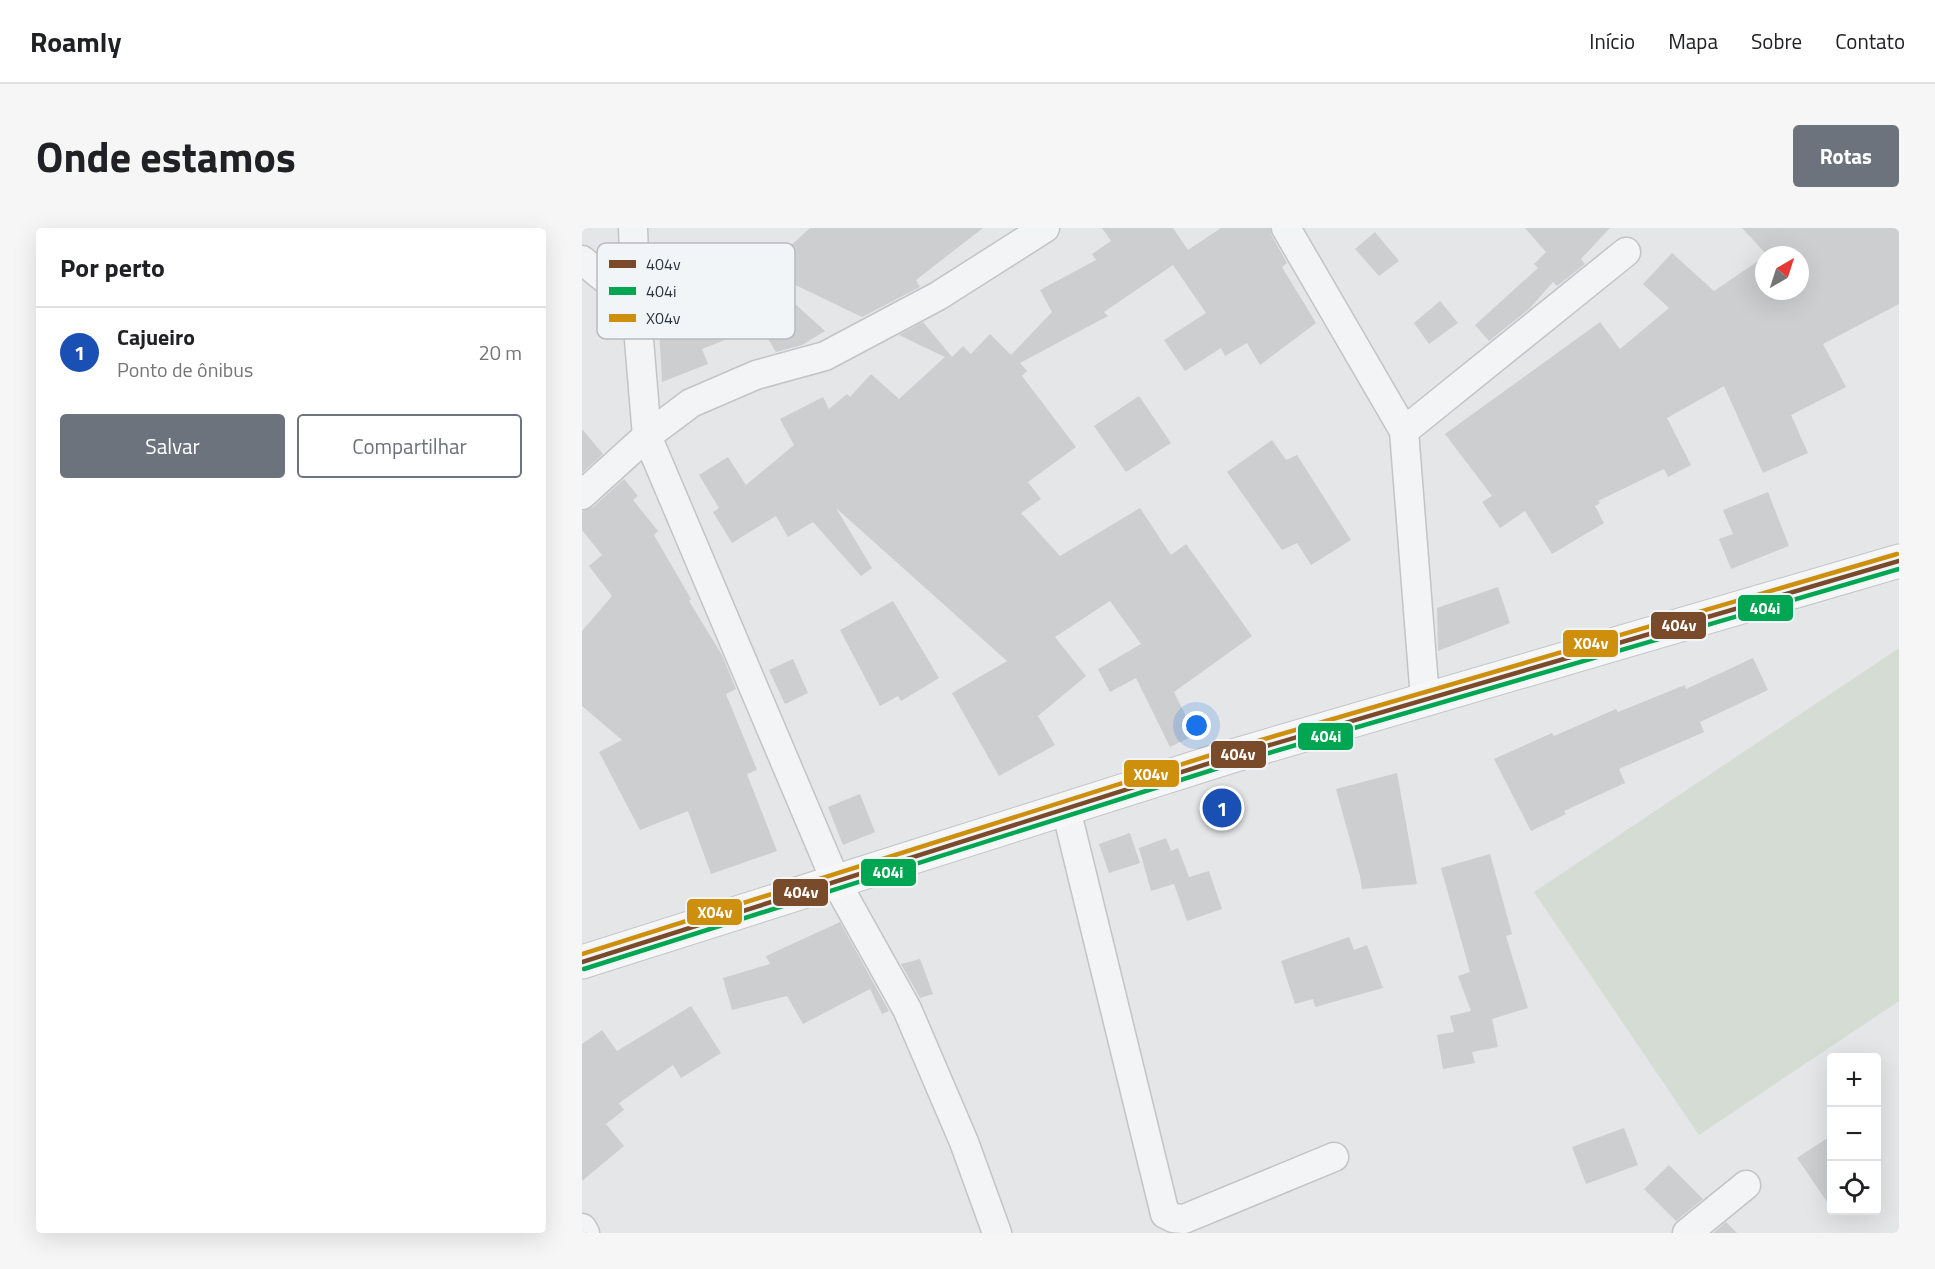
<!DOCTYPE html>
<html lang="pt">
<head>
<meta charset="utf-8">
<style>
	:root { --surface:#fff; --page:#f6f6f6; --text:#202124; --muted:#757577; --line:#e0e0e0; --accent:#6c737c }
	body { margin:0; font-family:"Titillium Web",sans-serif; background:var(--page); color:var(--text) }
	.controls { position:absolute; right:18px; bottom:18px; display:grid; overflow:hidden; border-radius:6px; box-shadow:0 6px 24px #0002 }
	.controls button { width:54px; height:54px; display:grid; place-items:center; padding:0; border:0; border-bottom:2px solid var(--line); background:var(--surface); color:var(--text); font:30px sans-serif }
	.compass { position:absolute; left:1173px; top:18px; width:54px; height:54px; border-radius:50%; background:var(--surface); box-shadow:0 6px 24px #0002; rotate:39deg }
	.you { position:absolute; left:615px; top:498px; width:21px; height:21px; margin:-15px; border:4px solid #fff; border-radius:50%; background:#1a73e8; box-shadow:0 0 0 9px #1a73e833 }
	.badge { display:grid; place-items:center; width:39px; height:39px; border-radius:50%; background:var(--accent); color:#fff; font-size:20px; font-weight:700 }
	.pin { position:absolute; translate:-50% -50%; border:3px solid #fff; box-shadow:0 2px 6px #0006 }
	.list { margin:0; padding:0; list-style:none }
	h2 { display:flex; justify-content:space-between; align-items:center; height:78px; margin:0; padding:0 24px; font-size:26px }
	h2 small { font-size:20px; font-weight:400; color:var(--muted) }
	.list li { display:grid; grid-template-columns:39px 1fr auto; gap:18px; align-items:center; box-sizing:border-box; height:90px; padding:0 24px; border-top:2px solid var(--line) }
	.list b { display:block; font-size:22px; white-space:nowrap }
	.list p { margin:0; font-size:20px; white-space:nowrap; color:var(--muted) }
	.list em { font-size:20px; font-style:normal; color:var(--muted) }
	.actions { display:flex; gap:12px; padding:18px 24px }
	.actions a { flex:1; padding:14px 0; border:2px solid var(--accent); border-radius:6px; text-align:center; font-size:21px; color:var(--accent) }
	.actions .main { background:var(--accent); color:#fff }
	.icon { flex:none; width:33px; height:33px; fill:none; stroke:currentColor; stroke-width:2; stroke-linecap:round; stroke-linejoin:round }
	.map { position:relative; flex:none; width:1317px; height:1005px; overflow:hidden; border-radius:6px }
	header { display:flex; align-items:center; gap:36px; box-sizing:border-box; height:84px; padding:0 30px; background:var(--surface); border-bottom:2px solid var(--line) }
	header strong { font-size:28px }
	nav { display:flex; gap:33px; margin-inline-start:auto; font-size:21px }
	.intro { display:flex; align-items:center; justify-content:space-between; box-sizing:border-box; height:144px; padding:0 36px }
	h1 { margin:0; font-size:42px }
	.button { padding:15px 27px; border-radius:6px; background:var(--accent); color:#fff; font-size:21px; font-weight:700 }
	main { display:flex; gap:36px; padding:0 36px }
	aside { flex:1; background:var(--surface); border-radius:6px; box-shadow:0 6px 24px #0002 }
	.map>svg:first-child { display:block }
</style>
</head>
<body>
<header>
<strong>Roamly</strong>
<nav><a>Início</a><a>Mapa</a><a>Sobre</a><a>Contato</a></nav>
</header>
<div class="intro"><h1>Onde estamos</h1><a class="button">Rotas</a></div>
<main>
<aside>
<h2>Por perto<small></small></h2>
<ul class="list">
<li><span class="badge" style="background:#1a4fb4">1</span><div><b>Cajueiro</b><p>Ponto de ônibus</p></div><em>20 m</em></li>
</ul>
<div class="actions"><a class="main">Salvar</a><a>Compartilhar</a></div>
</aside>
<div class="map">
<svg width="1317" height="1005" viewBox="0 0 1317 1005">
	<rect width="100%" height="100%" fill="#e4e6e8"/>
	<!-- green -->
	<path fill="#d5dcd4" d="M 1317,420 L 1317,773 L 1117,907 L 952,664 Z"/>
	<!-- building -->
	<g fill="#ccced0">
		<path d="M 228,0 L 401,0 L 334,52 L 338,59 L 280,89 L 182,42 Z"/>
		<path d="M 520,0 L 591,0 L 606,22 L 639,0 L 688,0 L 690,8 L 705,35 L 700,39 L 734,95 L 678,137 L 665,115 L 643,128 L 639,120 L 603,143 L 582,112 L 624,85 L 591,37 L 522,84 L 526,88 L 438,135 L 445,143 L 440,148 L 494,219 L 446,254 L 459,271 L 439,285 L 478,328 L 558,280 L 589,327 L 604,316 L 670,408 L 592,464 L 613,507 L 588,519 L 554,450 L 528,464 L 516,441 L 559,416 L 528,373 L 473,409 L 504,448 L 456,488 L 473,517 L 417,548 L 370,465 L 425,433 L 254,280 L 290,340 L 279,348 L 231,294 L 206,309 L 194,288 L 150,315 L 131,284 L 137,280 L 117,247 L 146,229 L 164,257 L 212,217 L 198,191 L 241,169 L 247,181 L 265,166 L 268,169 L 289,146 L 317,171 L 363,129 L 317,107 L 341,94 L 370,129 L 381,118 L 389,126 L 408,106 L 429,127 L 470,84 L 458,62 L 514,32 L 510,26 L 529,13 Z"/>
		<path d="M 943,0 L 1028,0 L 999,31 L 1003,36 L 975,58 L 971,54 L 947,81 L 907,113 L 893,97 L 956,40 L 952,36 L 964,24 Z"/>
		<path d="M 1160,0 L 1317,0 L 1317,76 L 1241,116 L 1264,159 L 1209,187 L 1226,225 L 1181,245 L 1142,158 L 1085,190 L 1109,237 L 1086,249 L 1082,241 L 1016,273 L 1018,275 L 1013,278 L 1022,295 L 970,326 L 943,283 L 918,300 L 900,274 L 910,268 L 863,206 L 1018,94 L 1038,121 L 1087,80 L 1061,56 L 1090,25 L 1132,63 L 1182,29 L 1182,63 L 1218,63 L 1218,27 L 1185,27 Z"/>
		<path d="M 793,4 L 817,33 L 797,48 L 773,21 Z"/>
		<path d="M 179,45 L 243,103 L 220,117 L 194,124 L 178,98 L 168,106 L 165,103 L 120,121 L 126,136 L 80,154 L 77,100 L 119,99 Z"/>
		<path d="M 858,73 L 876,95 L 847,116 L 832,95 Z"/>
		<path d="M 557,168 L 589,215 L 544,244 L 512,198 Z"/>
		<path d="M 0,201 L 21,226 L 0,245 Z"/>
		<path d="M 690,212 L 704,232 L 715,227 L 769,312 L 729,337 L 715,315 L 700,322 L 645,244 Z"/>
		<path d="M 42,251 L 56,268 L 51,272 L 76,303 L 72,307 L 109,371 L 107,373 L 140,427 L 154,461 L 144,466 L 175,542 L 165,546 L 195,623 L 129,646 L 106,583 L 58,602 L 17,524 L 40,512 L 0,478 L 0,403 L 30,368 L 7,338 L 20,327 L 0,302 L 0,283 L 11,279 Z"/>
		<path d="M 1186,264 L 1207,318 L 1149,341 L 1137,311 L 1151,306 L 1141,282 Z"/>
		<path d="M 916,359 L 928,395 L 856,423 L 855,380 Z"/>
		<path d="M 311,373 L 357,450 L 319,473 L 316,468 L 298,478 L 258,402 Z"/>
		<path d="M 1171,430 L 1186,462 L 1118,494 L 1122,504 L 1037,541 L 1043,555 L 982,583 L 984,586 L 949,603 L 912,531 L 970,505 L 972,508 L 1034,481 L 1036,484 L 1103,457 L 1104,461 Z"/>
		<path d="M 211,431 L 226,465 L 203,476 L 187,442 Z"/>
		<path d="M 815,545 L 835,656 L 780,661 L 778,648 L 754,561 Z"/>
		<path d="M 278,566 L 293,604 L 261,617 L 246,579 Z"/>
		<path d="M 548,605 L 558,635 L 527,645 L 517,616 Z"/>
		<path d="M 584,610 L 589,623 L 596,620 L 607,649 L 627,643 L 640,681 L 605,693 L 592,656 L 569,663 L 557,620 Z"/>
		<path d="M 908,626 L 930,706 L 924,708 L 946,780 L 910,791 L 916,819 L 890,824 L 893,835 L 861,841 L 855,807 L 872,804 L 868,788 L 889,783 L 876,748 L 888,744 L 859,640 Z"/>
		<path d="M 258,694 L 307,783 L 300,786 L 288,761 L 221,796 L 205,768 L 150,782 L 141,750 L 188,736 L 184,728 Z"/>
		<path d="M 767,709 L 772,722 L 785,717 L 801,760 L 733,779 L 731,771 L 713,776 L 699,733 Z"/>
		<path d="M 338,731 L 351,766 L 338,770 L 319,736 Z"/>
		<path d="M 109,778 L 139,825 L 99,850 L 91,837 L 37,875 L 42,882 L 24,896 L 42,918 L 0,953 L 0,816 L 20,802 L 35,823 Z"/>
		<path d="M 1042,900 L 1056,937 L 1004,956 L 990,919 Z"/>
		<path d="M 1250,907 L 1250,981 L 1215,930 Z"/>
		<path d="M 1087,937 L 1121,971 L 1094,993 L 1062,961 Z"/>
		<path d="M 1144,994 L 1155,1005 L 1131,1005 Z"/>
	</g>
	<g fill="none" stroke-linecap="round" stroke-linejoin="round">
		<!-- street casing -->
		<g stroke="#c2c4c6" stroke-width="31">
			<g id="street">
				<path d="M 51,0 L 54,76 L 65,208 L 254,654 L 325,781 L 382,914 L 415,1005"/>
				<path d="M 704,0 L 822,203 L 843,471"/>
				<path d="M 0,32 L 54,76"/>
				<path d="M 822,203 L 1044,24"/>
				<path d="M 0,267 L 65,208 L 109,175 L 174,147 L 243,128 L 356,68 L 463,0"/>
				<path d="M 484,581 L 583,986 L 591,990 L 602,991 L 752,929"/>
				<path d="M 0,1000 L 3,1005"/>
				<path d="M 1105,1005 L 1164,957"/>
			</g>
		</g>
		<!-- secondary casing -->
		<g stroke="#c2c4c6" stroke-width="35">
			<path id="secondary" d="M 0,734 L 647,529 L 1317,333"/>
		</g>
		<!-- street -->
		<use href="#street" stroke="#f3f4f5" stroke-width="28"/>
		<!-- secondary -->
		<use href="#secondary" stroke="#f7f7f7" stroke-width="33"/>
		<!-- bus-1 casing -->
		<g stroke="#f2f5f8" stroke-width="9">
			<path id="bus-1" d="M 0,734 L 647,529 L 1317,333"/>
		</g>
		<!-- bus-2 casing -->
		<g stroke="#f2f5f8" stroke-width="9">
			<path id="bus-2" d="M 2,741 L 649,536 L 1317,341"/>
		</g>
		<!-- bus-3 casing -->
		<g stroke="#f2f5f8" stroke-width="9">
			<path id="bus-3" d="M 0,726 L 645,522 L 1315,326"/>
		</g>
		<!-- bus-1 -->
		<use href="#bus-1" stroke="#7a4b2a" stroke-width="4.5"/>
		<!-- bus-2 -->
		<use href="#bus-2" stroke="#00a651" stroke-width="4.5"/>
		<!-- bus-3 -->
		<use href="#bus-3" stroke="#ce8f0d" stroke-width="4.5"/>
	</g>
	<!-- legend -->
	<rect x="15" y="15" width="198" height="96" rx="9" fill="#f2f5f8" stroke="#b6bbc1" stroke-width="1.5"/>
	<rect x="27" y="32" width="27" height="8" fill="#7a4b2a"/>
	<rect x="27" y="59" width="27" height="8" fill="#00a651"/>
	<rect x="27" y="86" width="27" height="8" fill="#ce8f0d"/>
	<g font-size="16" fill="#2b3542">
		<text x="64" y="42">404v</text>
		<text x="64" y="69">404i</text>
		<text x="64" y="96">X04v</text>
	</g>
	<g stroke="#f2f5f8" stroke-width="2">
		<rect x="1155" y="366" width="57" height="28" rx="6" fill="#00a651"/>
		<rect x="1068" y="383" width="57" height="29" rx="6" fill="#7a4b2a"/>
		<rect x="980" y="401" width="57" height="29" rx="6" fill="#ce8f0d"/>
		<rect x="715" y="494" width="57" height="29" rx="6" fill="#00a651"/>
		<rect x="628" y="512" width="57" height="29" rx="6" fill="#7a4b2a"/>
		<rect x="541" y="531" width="57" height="29" rx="6" fill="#ce8f0d"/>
		<rect x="278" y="630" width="57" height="29" rx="6" fill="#00a651"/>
		<rect x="190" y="650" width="57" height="29" rx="6" fill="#7a4b2a"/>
		<rect x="104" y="670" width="57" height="28" rx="6" fill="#ce8f0d"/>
	</g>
	<g font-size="16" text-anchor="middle" font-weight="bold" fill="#fff">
		<text x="1183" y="386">404i</text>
		<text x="1097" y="403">404v</text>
		<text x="1009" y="421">X04v</text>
		<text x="744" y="514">404i</text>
		<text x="656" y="532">404v</text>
		<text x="569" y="552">X04v</text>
		<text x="306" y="650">404i</text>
		<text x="219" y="670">404v</text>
		<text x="133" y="690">X04v</text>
	</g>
</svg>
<div class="controls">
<button>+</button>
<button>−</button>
<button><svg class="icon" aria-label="locate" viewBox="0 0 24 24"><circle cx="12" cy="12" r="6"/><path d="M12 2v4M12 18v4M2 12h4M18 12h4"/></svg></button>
</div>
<svg class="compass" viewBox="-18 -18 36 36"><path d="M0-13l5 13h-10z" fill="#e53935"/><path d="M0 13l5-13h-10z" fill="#757577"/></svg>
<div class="you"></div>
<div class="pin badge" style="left:640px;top:580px;background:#1a4fb4">1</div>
</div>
</main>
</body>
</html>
